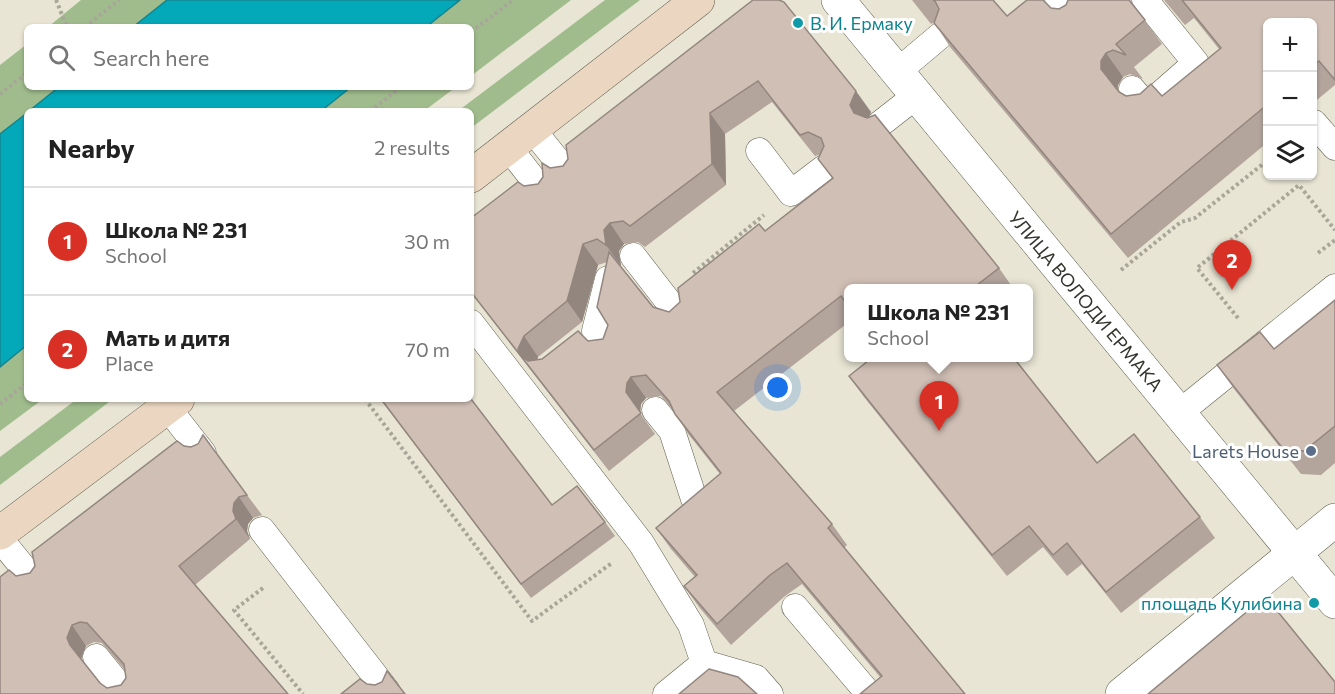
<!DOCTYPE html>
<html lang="en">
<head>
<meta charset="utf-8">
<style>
	:root { --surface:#fff; --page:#f6f6f6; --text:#222; --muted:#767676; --line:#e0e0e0; --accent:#d93025 }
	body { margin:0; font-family:Commissioner,sans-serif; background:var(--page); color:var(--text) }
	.controls { position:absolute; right:18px; top:18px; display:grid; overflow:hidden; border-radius:9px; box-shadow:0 2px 4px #0004 }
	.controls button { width:54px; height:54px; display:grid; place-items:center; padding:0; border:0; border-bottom:2px solid var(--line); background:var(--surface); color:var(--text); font:30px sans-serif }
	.you { position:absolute; left:778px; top:388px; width:21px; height:21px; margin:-15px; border:4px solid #fff; border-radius:50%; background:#1a73e8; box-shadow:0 0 0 9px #1a73e833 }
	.badge { display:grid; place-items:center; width:39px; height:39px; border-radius:50%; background:var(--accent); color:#fff; font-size:20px; font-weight:700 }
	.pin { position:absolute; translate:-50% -50px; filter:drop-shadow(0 2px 3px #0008) }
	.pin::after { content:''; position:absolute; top:32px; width:21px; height:18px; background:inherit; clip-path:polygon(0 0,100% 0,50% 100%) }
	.popup { position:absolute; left:844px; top:284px; width:189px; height:78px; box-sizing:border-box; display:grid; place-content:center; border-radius:9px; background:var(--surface); filter:drop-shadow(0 2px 4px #0005); font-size:20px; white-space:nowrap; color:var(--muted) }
	.popup b { font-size:22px; color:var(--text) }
	.popup::after { content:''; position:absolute; left:50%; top:100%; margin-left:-12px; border:12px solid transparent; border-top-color:var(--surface) }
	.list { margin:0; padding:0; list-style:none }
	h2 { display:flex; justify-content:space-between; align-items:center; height:78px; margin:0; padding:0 24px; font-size:26px }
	h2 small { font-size:20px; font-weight:400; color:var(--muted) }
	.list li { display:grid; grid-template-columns:39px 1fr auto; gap:18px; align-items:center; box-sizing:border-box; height:108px; padding:0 24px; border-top:2px solid var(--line) }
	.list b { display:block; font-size:22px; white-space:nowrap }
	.list p { margin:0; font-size:20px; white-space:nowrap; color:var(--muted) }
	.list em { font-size:20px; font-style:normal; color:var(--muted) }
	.icon { flex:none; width:33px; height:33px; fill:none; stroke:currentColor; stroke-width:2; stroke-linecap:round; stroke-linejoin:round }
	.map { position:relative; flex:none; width:1335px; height:694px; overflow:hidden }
	.search { position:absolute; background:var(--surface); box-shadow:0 2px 4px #0004; left:24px; top:24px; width:450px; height:66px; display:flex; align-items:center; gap:15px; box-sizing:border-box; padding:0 21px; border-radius:9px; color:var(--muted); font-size:22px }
	.panel { position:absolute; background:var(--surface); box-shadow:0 2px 4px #0004; left:24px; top:108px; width:450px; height:294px; border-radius:9px }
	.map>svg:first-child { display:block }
</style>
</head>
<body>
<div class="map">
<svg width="1335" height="694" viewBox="0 0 1335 694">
	<rect width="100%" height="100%" fill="#e8e5d4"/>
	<!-- green -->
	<g fill="#a0bc8c">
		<path d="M 81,0 L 167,0 L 133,27 L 48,27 Z"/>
		<path d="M 460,0 L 571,0 L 471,76 L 471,27 L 426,27 Z"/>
		<path d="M 605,0 L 640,0 L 471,128 L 471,111 L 458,111 Z"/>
		<path d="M 27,44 L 27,87 L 59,87 L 0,134 L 0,65 Z"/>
		<path d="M 351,87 L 456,87 L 424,111 L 321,111 Z"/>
		<path d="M 27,345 L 27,399 L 43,399 L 0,431 L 0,367 Z"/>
		<path d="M 77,399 L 113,399 L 0,485 L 0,457 Z"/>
	</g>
	<!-- water -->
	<g fill="#03a8b9" stroke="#12858f" stroke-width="1.5">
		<path d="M 167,0 L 460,0 L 426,27 L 133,27 Z"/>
		<path d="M 59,87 L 351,87 L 321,111 L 29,111 Z"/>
		<path d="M 27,113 L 27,345 L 0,367 L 0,134 Z"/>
	</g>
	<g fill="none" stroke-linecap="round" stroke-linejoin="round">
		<!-- service casing -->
		<g stroke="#615e4f" stroke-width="27">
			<g id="service">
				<path d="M 1058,0 L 1073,18"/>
				<path d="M 897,72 L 941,35"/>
				<path d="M 1132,89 L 1147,106 L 1196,63 L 1145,0"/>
				<path d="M 1314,123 L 1335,147"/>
				<path d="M 880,124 L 917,95"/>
				<path d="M 531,128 L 569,175"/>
				<path d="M 508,147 L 544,193"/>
				<path d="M 759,151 L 791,193 L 824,168"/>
				<path d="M 633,256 L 681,318"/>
				<path d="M 471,323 L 641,543 L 691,625 L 704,663"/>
				<path d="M 608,348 L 595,331 L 608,279"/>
				<path d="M 167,407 L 203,453"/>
				<path d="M 655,410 L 672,431 L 694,499"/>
				<path d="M 1179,413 L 1335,287"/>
				<path d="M 262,530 L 387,691"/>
				<path d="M 0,539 L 35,582"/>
				<path d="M 795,607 L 869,694"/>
				<path d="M 96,657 L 126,694"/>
				<path d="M 666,694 L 704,663 L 756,678 L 770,694"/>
			</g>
		</g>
		<!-- minor casing -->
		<g stroke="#615e4f" stroke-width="34">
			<g id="minor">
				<path d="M 838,0 L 1335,602"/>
				<path d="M 1122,694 L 1335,520"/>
			</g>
		</g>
		<!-- secondary casing -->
		<g stroke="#615e4f" stroke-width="34">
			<g id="secondary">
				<path d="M 471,176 L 698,0"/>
				<path d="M 0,533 L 178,399"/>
			</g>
		</g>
		<!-- path -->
		<g stroke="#a8a699" stroke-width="4" stroke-dasharray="3 3" stroke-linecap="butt">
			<path d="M 56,0 L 67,27"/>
			<path d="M 85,27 L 119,0"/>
			<path d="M 471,32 L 513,0"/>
			<path d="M 0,94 L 27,73"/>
			<path d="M 370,111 L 401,87"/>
			<path d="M 1318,253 L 1335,240"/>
			<path d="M 1121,270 L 1181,222 L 1195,218 L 1268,160"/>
			<path d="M 693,273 L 764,215"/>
			<path d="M 1238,318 L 1197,268 L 1299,185 L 1335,230"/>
			<path d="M 365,399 L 532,621 L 612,563"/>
			<path d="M 0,404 L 27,383"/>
			<path d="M 263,588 L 234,610 L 303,694"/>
		</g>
		<!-- service -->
		<use href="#service" stroke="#fff" stroke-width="26"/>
		<!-- minor -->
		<use href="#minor" stroke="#fff" stroke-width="33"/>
		<!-- secondary -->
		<use href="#secondary" stroke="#ebd7c1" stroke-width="33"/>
	</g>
	<!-- wall -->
	<g fill="#b3a49c" fill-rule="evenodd">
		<path d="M 753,0 L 871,112 L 869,117 L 999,268 L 1013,288 L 849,288 L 849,322 L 734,411 L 832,524 L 847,545 L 844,548 L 965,694 L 880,677 L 802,584 L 785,596 L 731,645 L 699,607 L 684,586 L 695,577 L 671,549 L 656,528 L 720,474 L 689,435 L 675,414 L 672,409 L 661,396 L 646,398 L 641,404 L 640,413 L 655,434 L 609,471 L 471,293 L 471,218 L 524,186 L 538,184 L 550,168 L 563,166 ZM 772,102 L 815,156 L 821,154 L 818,159 L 832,178 L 765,231 L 669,312 L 653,307 L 619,265 L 621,266 L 619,251 L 624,244 L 638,242 L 645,247 L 726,185 L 725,134 ZM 607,262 L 608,325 L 603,339 L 588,341 L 542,359 L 537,360 L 538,357 L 582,322 L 598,265 Z"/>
		<path d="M 912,0 L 993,0 L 1007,16 L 1051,8 L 1059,9 L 1131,1 L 1162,44 L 1134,67 L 1143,79 L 1130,74 L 1123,77 L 1118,85 L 1118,90 L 1126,96 L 1162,96 L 1219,49 L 1194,18 L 1185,25 L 1164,0 L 1335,0 L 1335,85 L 1312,104 L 1312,22 L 1268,22 L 1268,142 L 1128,258 L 950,47 L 934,22 L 931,24 Z"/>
		<path d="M 1335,300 L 1335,463 L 1321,475 L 1301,474 L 1234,389 L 1217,365 L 1274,349 Z"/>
		<path d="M 849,376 L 1097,463 L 1200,517 L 1215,538 L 1121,613 L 1082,564 L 1067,576 L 1043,547 L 1007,576 L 864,397 Z"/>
		<path d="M 380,399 L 471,399 L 552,505 L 605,522 L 615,536 L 531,598 Z"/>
		<path d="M 247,495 L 262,515 L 253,518 L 248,524 L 247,531 L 250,539 L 195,585 L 288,694 L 0,694 L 16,576 L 30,573 ZM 94,642 L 102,643 L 124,669 L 126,678 L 121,685 L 107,688 L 100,683 L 82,660 L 81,659 L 86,646 Z"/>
	</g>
	<!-- shaded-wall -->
	<g fill="#92867f">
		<path d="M 1106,53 L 1123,77 L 1118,85 L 1117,93 L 1101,69 L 1101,61 Z"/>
		<path d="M 856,91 L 871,112 L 865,126 L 854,113 L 850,105 Z"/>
		<path d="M 710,113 L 725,134 L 726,185 L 712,164 Z"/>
		<path d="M 610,223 L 624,244 L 619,251 L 621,266 L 606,245 L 604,230 Z"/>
		<path d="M 583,244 L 598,265 L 582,322 L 567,301 Z"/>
		<path d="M 524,336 L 538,357 L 533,370 L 521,356 L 518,349 Z"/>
		<path d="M 631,377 L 646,398 L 641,404 L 640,413 L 626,392 L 627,383 Z"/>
		<path d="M 239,497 L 253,518 L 248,524 L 247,531 L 250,539 L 236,519 L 233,511 L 234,503 Z"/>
		<path d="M 72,625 L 86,646 L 81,659 L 84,666 L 70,645 L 67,638 Z"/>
	</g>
	<!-- building -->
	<g fill="#d0bfb5" stroke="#92867f" stroke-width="1.5" fill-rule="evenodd">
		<path d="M 753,0 L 779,0 L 784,2 L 856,91 L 850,105 L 854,113 L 867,118 L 875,115 L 999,268 L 973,288 L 849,288 L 849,307 L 841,296 L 717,392 L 832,524 L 828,528 L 965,694 L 860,694 L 882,676 L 787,563 L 770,575 L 717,624 L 684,586 L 697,575 L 656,528 L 721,473 L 675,414 L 669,401 L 646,375 L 631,377 L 627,383 L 626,392 L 641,413 L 594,450 L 471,292 L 471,218 L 518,182 L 524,186 L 538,184 L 543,177 L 542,163 L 550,168 L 563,166 L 568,159 L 566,145 ZM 758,81 L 800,135 L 808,132 L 821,138 L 824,146 L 818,159 L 833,178 L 765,231 L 759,224 L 678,288 L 680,302 L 669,312 L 653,307 L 609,252 L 597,307 L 608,325 L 603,339 L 588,341 L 578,331 L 542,359 L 528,361 L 521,356 L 518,349 L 524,336 L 567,301 L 583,244 L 597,239 L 606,245 L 604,230 L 610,223 L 623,221 L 630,226 L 712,164 L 710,113 Z"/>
		<path d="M 933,0 L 993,0 L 1007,16 L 1027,0 L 1043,0 L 1051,8 L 1059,9 L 1066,5 L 1068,0 L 1129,0 L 1145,20 L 1116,44 L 1126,55 L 1113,50 L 1106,53 L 1101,61 L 1101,69 L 1119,92 L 1126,96 L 1140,94 L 1151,84 L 1162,96 L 1221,48 L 1182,0 L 1335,0 L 1335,80 L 1319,61 L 1312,66 L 1312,22 L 1268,22 L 1268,104 L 1111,234 L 934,23 L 939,9 L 935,1 Z"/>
		<path d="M 1335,300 L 1335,426 L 1304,451 L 1284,450 L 1217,365 L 1260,332 L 1274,349 Z"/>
		<path d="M 873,357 L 1013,357 L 1097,463 L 1134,434 L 1200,517 L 1106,592 L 1067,543 L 1053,555 L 1029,526 L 992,555 L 849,376 Z"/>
		<path d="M 381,399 L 471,399 L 552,505 L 577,486 L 605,522 L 521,584 Z"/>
		<path d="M 203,435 L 247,495 L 239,497 L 234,503 L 233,511 L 236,519 L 179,566 L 288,694 L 0,694 L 0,577 L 9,570 L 16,576 L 30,573 L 35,566 L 32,552 L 177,441 L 184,446 L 191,447 L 198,444 ZM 80,622 L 87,623 L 124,664 L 126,678 L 121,685 L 107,688 L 100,683 L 70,645 L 67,638 L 72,625 Z"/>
		<path d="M 1255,605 L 1274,607 L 1335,682 L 1335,694 L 1148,694 Z"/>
		<path d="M 709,669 L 738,677 L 757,694 L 679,694 Z"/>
		<path d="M 387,671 L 405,694 L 341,694 L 360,679 L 367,684 L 375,685 L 382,682 Z"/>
	</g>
	<!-- markers -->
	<g fill="#0f9aa8" stroke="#fff" stroke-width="2">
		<circle cx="798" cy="23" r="6"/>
		<circle cx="1314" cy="603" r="6"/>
	</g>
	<circle fill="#5c6f8a" stroke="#fff" stroke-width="2" cx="1311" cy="451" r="6"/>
	<g text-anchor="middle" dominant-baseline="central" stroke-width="6" stroke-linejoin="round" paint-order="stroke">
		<!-- culture labels -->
		<g font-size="18" fill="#0d838f" stroke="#fff" text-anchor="start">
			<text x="810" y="23">В. И. Ермаку</text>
			<text x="1302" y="603" text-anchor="end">площадь Кулибина</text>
		</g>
		<!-- street labels -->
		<g font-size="18" fill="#35342d" stroke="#fff">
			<text transform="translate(1086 301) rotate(50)">УЛИЦА ВОЛОДИ ЕРМАКА</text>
		</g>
		<!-- service labels -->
		<g font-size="18" fill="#4e5e75" stroke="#fff" text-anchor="end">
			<text x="1299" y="451">Larets House</text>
		</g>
	</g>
</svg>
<div class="controls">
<button>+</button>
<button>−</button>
<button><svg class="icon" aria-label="layers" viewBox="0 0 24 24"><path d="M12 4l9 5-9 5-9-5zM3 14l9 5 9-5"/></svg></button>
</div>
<div class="you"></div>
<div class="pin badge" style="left:939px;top:431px">1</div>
<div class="popup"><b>Школа № 231</b>School</div>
<div class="pin badge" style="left:1232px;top:290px">2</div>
<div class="search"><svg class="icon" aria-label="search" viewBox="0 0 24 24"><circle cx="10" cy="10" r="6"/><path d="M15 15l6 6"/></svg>Search here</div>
<section class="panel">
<h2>Nearby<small>2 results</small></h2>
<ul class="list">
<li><span class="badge">1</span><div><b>Школа № 231</b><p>School</p></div><em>30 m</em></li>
<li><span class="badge">2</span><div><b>Мать и дитя</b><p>Place</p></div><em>70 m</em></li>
</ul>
</section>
</div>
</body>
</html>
